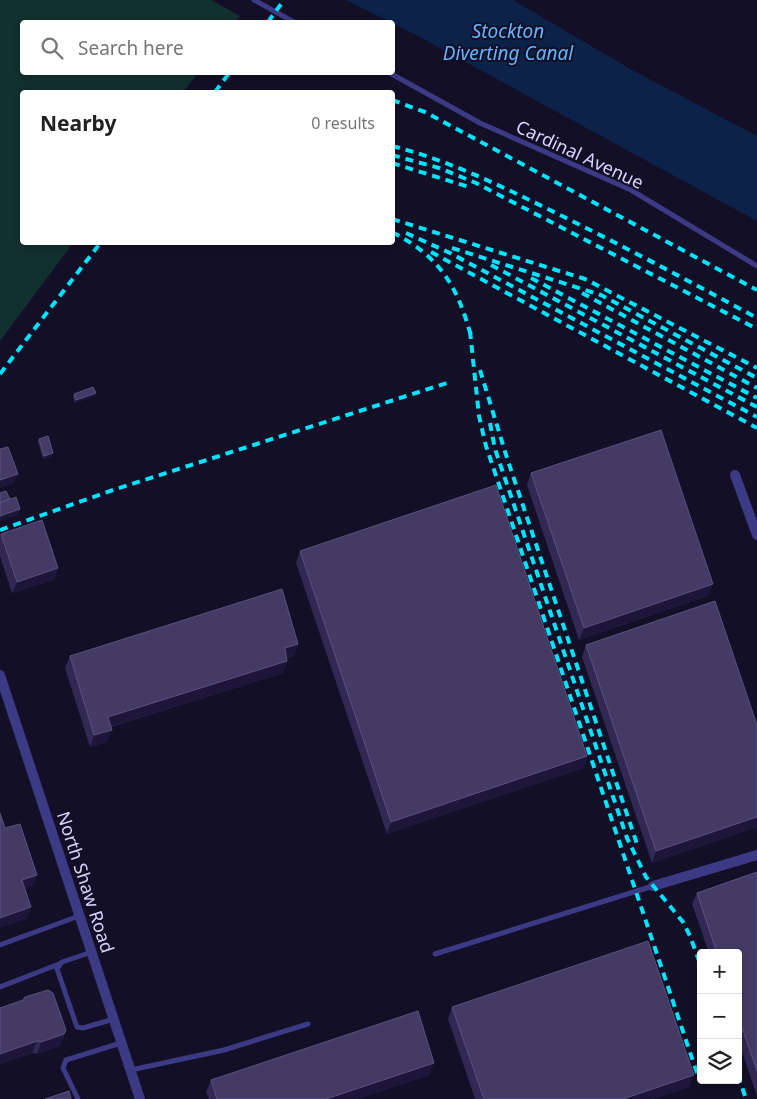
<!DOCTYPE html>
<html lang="en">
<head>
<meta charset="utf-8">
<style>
	:root { --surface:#fff; --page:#f2f2f2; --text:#222; --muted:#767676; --line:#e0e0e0 }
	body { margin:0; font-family:"Noto Sans",sans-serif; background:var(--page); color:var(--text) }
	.controls { position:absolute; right:15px; bottom:15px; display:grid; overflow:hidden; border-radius:5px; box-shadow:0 2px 8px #0003 }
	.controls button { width:45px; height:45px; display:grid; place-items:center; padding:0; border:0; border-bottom:1px solid var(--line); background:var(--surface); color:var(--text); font:25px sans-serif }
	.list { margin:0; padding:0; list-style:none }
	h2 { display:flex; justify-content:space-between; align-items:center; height:65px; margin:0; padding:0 20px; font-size:21px }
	h2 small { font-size:16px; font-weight:400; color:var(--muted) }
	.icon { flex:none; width:28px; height:28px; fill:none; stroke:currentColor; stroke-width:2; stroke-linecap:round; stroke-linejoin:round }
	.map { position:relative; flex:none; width:757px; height:1099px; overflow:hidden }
	.search { position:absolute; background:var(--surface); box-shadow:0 2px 8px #0003; left:20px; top:20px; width:375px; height:55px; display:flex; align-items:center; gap:12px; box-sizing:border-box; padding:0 18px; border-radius:5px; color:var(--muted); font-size:19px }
	.panel { position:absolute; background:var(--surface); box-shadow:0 2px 8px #0003; left:20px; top:90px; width:375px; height:155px; border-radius:5px }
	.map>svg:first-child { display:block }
</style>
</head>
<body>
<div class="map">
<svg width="757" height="1099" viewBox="0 0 757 1099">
	<rect width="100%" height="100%" fill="#130f26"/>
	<!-- green -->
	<path fill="#12302f" d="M 0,0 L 211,0 L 240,16 L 235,22 L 22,22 L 22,72 L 198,73 L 183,92 L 22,92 L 22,242 L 73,243 L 0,341 Z"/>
	<!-- water -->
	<path fill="#0c2248" d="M 346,0 L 513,0 L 632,70 L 757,136 L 757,221 L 416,35 Z"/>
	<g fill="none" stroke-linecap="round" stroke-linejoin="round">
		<!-- lane -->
		<g stroke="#3d3a85" stroke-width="5">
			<path d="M 254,0 L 294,22"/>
			<path d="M 388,72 L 480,123 L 631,190 L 757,266"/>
			<path d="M 0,945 L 79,916"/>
			<path d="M 92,952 L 62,962 L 57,969 L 77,1027 L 83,1028 L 114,1019"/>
			<path d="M 435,954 L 653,886"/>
			<path d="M 0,987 L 59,964"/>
			<path d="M 131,1070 L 224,1050 L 308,1024"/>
			<path d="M 78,1099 L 63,1068 L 66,1060 L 121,1043"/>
		</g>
		<!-- street -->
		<g stroke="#3d3a85" stroke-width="10">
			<path d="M 735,475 L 757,535"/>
			<path d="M 0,675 L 140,1099"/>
			<path d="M 653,886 L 757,855"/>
		</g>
		<!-- rail -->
		<g stroke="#00e5ff" stroke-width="4" stroke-dasharray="8 6" stroke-linecap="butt">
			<path d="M 268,22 L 284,0"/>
			<path d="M 215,92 L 230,72"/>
			<path d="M 303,92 L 359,92"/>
			<path d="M 392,100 L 425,112 L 757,290"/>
			<path d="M 392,146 C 451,161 503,187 558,214 C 625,247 691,282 757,318"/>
			<path d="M 392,155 L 439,168 L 476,183 L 757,329"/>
			<path d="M 392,163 L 469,187"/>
			<path d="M 392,219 L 585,279 L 757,368"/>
			<path d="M 392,232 C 440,257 457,285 471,336"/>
			<path d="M 406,233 L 450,253 L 757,417"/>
			<path d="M 452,248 L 601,295 L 757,378"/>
			<path d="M 431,252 L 757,428"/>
			<path d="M 491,265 L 757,407"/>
			<path d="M 531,278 L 757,398"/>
			<path d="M 582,293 L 757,388"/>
			<path d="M 470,331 L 479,416 L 486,446 L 698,1076"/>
			<path d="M 480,370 L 507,458 L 638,847"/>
			<path d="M 0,374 L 101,242"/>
			<path d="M 490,423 L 495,449 L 627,838 L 646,877 L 683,922 L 690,936 L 701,966"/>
			<path d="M 0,530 L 113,490 L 447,383"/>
			<path d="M 738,1075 L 746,1099"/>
		</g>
	</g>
	<!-- wall -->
	<g fill="#312854">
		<path d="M 96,393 L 94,396 L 75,403 L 73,397 L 74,394 Z"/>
		<path d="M 39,439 L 52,456 L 43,459 L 38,442 Z"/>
		<path d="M 531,473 L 708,596 L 579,640 L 527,485 Z"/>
		<path d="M 1,534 L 58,568 L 54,580 L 12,593 L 0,556 L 0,536 Z"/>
		<path d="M 300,551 L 587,756 L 583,768 L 387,834 L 296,563 Z"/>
		<path d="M 298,644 L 294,656 L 287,658 L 287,661 L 283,673 L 111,727 L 107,742 L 90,747 L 65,668 L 70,656 Z"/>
		<path d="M 586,645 L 757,725 L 757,827 L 652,863 L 582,657 Z"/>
		<path d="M 757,872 L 757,1096 L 738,1040 L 738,953 L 709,953 L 692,904 L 697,893 Z"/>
		<path d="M 452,1007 L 689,1087 L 653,1099 L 475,1099 L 448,1019 Z"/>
		<path d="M 0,1008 L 66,1030 L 60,1046 L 37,1054 L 32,1053 L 0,1064 Z"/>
		<path d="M 430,1075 L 357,1099 L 209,1099 L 206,1092 L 211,1080 Z"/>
	</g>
	<!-- shaded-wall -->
	<g fill="#1d163a">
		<path d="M 96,393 L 94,396 L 75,403 L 76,400 Z"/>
		<path d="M 53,453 L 52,456 L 43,459 L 44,456 Z"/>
		<path d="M 18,474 L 14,483 L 0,488 L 0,480 Z"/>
		<path d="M 20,509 L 18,515 L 0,521 L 0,516 Z"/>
		<path d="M 58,568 L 54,580 L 12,593 L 17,582 Z"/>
		<path d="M 713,584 L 708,596 L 579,640 L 584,628 Z"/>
		<path d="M 298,644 L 294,656 L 281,660 L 285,648 Z"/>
		<path d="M 287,661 L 283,673 L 103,729 L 108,717 Z"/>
		<path d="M 112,730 L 107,742 L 90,747 L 94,735 Z"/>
		<path d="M 587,756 L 583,768 L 387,834 L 391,822 Z"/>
		<path d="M 757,817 L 757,827 L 652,863 L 656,851 Z"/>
		<path d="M 37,875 L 33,886 L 18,891 L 22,880 Z"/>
		<path d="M 31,907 L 27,919 L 0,928 L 0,918 Z"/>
		<path d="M 64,1034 L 60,1046 L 37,1054 L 41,1042 Z"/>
		<path d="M 37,1041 L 32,1053 L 0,1064 L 0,1054 Z"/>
		<path d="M 434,1063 L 430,1075 L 357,1099 L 326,1099 Z"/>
		<path d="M 694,1075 L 689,1087 L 653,1099 L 623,1099 Z"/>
	</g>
	<!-- building -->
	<g fill="#433a66" stroke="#5a527e">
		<path d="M 93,387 L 96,393 L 76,400 L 74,394 Z"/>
		<path d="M 661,430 L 713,584 L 584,628 L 531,473 Z"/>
		<path d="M 48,436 L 53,453 L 44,456 L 39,439 Z"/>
		<path d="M 8,447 L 18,474 L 0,480 L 0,449 Z"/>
		<path d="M 496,485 L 587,756 L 391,822 L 300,551 Z"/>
		<path d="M 6,491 L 10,499 L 0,503 L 0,493 Z"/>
		<path d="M 16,497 L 20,509 L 0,516 L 0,503 Z"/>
		<path d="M 42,520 L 58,568 L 17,582 L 1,534 Z"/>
		<path d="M 282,589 L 298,644 L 285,648 L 287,661 L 108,717 L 112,730 L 94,735 L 70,656 Z"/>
		<path d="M 715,601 L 757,725 L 757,817 L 656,851 L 586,645 Z"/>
		<path d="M 0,813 L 5,828 L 20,824 L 37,875 L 22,880 L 31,907 L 0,918 Z"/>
		<path d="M 757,872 L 757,1071 L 738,1016 L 738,953 L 717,953 L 697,893 Z"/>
		<path d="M 648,941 L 694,1075 L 623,1099 L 484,1099 L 452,1007 Z"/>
		<path d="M 48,990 L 53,993 L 66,1030 L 64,1034 L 41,1042 L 37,1041 L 0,1054 L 0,1008 L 23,1000 L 25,997 Z"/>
		<path d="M 418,1011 L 434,1063 L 326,1099 L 217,1099 L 211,1080 Z"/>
		<path d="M 69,1091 L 71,1099 L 45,1099 Z"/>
	</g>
	<g text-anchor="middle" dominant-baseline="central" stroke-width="4" stroke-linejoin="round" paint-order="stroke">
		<!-- street labels -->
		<g font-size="18" fill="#d9d4ff" stroke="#130f26">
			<text transform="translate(580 154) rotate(25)">Cardinal Avenue</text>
			<text transform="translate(86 882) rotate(72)">North Shaw Road</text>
		</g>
		<!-- water labels -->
		<g font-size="19" font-style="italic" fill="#62b6ff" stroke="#130f26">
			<text x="508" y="31">Stockton<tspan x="508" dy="22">Diverting Canal</tspan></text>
		</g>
	</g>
</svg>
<div class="controls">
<button>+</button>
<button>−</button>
<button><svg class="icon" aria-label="layers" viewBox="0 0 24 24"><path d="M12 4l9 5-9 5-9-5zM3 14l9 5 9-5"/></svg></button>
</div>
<div class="search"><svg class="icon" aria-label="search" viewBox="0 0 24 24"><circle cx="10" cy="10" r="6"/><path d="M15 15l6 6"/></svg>Search here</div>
<section class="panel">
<h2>Nearby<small>0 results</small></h2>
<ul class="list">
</ul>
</section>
</div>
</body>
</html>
